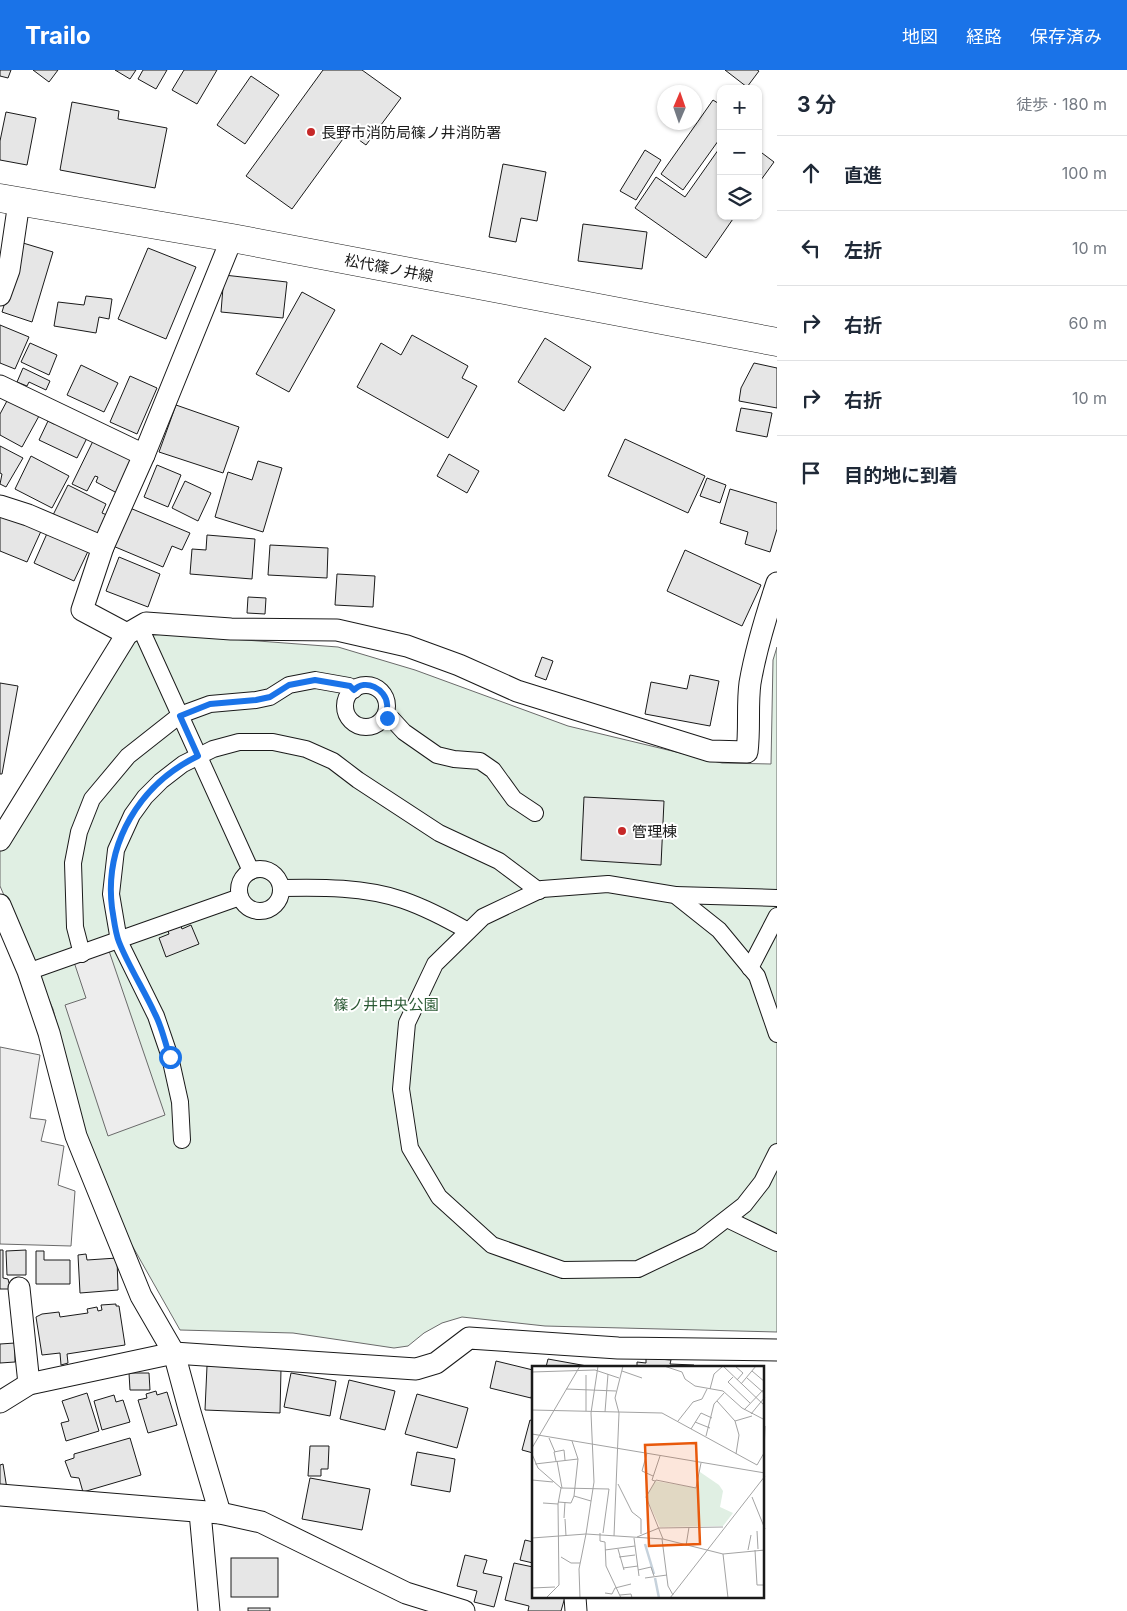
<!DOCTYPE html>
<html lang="ja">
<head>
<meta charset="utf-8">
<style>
	:root { --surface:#fff; --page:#f6f6f7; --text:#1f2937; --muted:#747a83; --line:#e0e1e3; --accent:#1a73e8 }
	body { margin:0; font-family:Inter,"Noto Sans JP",sans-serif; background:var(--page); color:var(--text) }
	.controls { position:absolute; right:15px; top:15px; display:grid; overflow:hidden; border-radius:10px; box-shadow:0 1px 4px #0004 }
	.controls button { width:45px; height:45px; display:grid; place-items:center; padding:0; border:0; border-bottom:1px solid var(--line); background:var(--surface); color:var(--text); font:25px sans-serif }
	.compass { position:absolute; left:657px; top:15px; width:45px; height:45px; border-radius:50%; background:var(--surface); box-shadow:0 1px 4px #0004; rotate:2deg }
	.stop { position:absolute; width:15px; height:15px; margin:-11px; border:4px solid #1a73e8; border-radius:50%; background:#fff }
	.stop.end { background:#1a73e8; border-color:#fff; box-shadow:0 1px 5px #0008 }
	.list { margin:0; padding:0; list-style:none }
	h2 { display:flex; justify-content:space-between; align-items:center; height:65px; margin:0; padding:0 20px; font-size:21px }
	h2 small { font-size:16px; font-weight:400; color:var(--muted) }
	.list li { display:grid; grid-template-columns:32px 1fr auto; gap:15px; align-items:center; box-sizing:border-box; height:75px; padding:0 20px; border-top:1px solid var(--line) }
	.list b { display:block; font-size:19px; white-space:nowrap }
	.list em { font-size:16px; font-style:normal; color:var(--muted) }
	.icon { flex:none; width:28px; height:28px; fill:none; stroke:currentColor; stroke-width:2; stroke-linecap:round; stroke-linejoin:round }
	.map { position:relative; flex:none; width:777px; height:1541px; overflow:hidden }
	header { display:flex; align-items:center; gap:30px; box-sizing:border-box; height:70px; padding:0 25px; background:var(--accent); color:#fff }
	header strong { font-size:24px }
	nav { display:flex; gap:28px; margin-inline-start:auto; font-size:18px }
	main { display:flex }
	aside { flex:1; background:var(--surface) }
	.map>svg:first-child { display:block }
</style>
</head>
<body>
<header>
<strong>Trailo</strong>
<nav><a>地図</a><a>経路</a><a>保存済み</a></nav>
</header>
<main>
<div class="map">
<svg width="777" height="1541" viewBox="0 0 777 1541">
	<rect width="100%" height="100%" fill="#fff"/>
	<!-- green -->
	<path fill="#e0efe3" stroke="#6a6a6a" d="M 165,564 L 338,577 L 415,600 L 568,656 L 722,693 L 771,694 L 773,590 L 777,577 L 777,1262 L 545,1256 L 462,1247 L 442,1253 L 424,1263 L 408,1276 L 394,1278 L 293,1263 L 180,1260 L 129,1170 L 86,1065 L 53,939 L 0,816 L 0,777 L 132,567 Z"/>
	<!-- parking -->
	<g fill="#ededed" stroke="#6a6a6a">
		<path d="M 108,878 L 165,1045 L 108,1066 L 65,935 L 86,928 L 74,892 Z"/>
		<path d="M 0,977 L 40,985 L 30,1048 L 46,1050 L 41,1071 L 64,1076 L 58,1115 L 75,1121 L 71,1176 L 0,1174 Z"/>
	</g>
	<!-- building -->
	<g fill="#e6e6e6" stroke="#1a1a1a">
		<path d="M 0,0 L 11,0 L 8,8 L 0,6 Z"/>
		<path d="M 33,0 L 58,0 L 49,12 Z"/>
		<path d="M 115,0 L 136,0 L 130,9 Z"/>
		<path d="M 143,0 L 167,0 L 156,19 L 138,9 Z"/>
		<path d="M 184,0 L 217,0 L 197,34 L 172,20 Z"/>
		<path d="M 323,0 L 362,0 L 401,28 L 366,75 L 348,62 L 292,139 L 246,106 Z"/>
		<path d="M 725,0 L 757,0 L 759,1 L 747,17 Z"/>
		<path d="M 251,6 L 279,25 L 245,74 L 217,55 Z"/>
		<path d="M 713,30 L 721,35 L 721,67 L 683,120 L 661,104 Z"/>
		<path d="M 72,32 L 119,41 L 118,49 L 167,58 L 155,118 L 60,100 Z"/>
		<path d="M 6,42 L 36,48 L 27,95 L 0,90 L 0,71 Z"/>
		<path d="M 721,76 L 721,146 L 735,146 L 706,188 L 635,138 L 656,107 L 685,127 Z"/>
		<path d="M 645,80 L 661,90 L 636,130 L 620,121 Z"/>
		<path d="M 758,80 L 774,92 L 758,114 Z"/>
		<path d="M 503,94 L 546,102 L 537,151 L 521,148 L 516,172 L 489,167 Z"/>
		<path d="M 583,154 L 647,162 L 642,199 L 578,191 Z"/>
		<path d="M 23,173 L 53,182 L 32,252 L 2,242 Z"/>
		<path d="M 148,178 L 196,197 L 166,269 L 118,249 Z"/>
		<path d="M 224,205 L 287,212 L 283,248 L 221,242 Z"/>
		<path d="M 302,222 L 335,240 L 289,322 L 256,304 Z"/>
		<path d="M 86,226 L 112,229 L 109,249 L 99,247 L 96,263 L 54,256 L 58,232 L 84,235 Z"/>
		<path d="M 0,255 L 29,267 L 15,299 L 0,293 Z"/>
		<path d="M 412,265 L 468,296 L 462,308 L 477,316 L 448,368 L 357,317 L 381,273 L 401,285 Z"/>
		<path d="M 545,268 L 591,297 L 564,341 L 518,312 Z"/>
		<path d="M 30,273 L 57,285 L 49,305 L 21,292 Z"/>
		<path d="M 754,293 L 777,298 L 777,338 L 739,331 L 741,318 Z"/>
		<path d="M 81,295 L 118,313 L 104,342 L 67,325 Z"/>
		<path d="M 23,298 L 50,311 L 46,320 L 29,312 L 27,316 L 17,312 Z"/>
		<path d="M 130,306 L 157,318 L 137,364 L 110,352 Z"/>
		<path d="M 8,329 L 39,346 L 22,377 L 0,365 L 0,344 Z"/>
		<path d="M 176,335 L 239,357 L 223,403 L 159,382 Z"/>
		<path d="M 741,338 L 772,343 L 767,367 L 736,361 Z"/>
		<path d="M 48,351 L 54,354 L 58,351 L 88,366 L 77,388 L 39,370 Z"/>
		<path d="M 94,369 L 134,388 L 117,423 L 96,412 L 98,407 L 95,406 L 87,421 L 72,414 Z"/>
		<path d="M 625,369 L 705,406 L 688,443 L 608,406 Z"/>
		<path d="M 0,376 L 23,388 L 6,417 L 0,414 L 2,404 L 0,403 Z"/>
		<path d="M 449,384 L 479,401 L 467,423 L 437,406 Z"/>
		<path d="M 31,386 L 69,406 L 52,438 L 15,419 Z"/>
		<path d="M 258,391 L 282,398 L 263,462 L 215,447 L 228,402 L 252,410 Z"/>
		<path d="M 157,395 L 181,405 L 168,437 L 144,427 Z"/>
		<path d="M 707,408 L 726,415 L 720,433 L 700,426 Z"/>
		<path d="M 185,411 L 211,423 L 198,451 L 172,438 Z"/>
		<path d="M 68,415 L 106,434 L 102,443 L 107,445 L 100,458 L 104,460 L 98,472 L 51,449 Z"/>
		<path d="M 730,419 L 777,433 L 777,459 L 770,482 L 745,474 L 748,462 L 720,453 Z"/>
		<path d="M 130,438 L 190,463 L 182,480 L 172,476 L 163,497 L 113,476 Z"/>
		<path d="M 0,442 L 42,459 L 27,492 L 0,481 Z"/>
		<path d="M 49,459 L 90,477 L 74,511 L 34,493 Z"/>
		<path d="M 207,465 L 255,469 L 252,509 L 190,504 L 192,479 L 206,480 Z"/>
		<path d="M 270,475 L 328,478 L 327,508 L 268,505 Z"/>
		<path d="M 685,480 L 761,515 L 742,556 L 667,521 Z"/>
		<path d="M 119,487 L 160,504 L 148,537 L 106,521 Z"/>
		<path d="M 337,504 L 375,506 L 373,537 L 335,535 Z"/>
		<path d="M 248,527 L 266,528 L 265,544 L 247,543 Z"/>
		<path d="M 542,587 L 553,591 L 546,610 L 535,606 Z"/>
		<path d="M 690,605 L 719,611 L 710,656 L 645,644 L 651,612 L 687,619 Z"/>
		<path d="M 0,613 L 18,616 L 2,704 L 0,704 Z"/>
		<path d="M 584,727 L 664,731 L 661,795 L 581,790 Z"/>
		<path d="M 191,855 L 199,874 L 166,887 L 159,868 L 169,864 L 168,861 L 181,856 L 182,859 Z"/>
		<path d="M 0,1180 L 3,1180 L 3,1208 L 8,1209 L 9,1213 L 11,1213 L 11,1219 L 0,1219 Z"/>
		<path d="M 26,1180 L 26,1205 L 7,1205 L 6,1181 Z"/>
		<path d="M 36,1181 L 44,1181 L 44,1190 L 70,1190 L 70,1214 L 36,1214 Z"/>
		<path d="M 86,1184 L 87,1190 L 117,1188 L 118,1220 L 80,1223 L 78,1185 Z"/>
		<path d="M 116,1234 L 116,1236 L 119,1236 L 125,1275 L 67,1284 L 68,1293 L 61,1295 L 60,1283 L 42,1285 L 36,1247 L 42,1244 L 59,1242 L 60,1247 L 88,1243 L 87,1239 L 97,1237 L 98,1241 L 102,1240 L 101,1235 Z"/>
		<path d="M 15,1273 L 15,1292 L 0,1293 L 0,1274 Z"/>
		<path d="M 646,1288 L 671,1290 L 670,1294 L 694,1295 L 694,1297 L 637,1297 L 637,1292 L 646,1293 Z"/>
		<path d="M 548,1289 L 587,1296 L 587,1297 L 546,1297 Z"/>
		<path d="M 496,1291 L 533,1300 L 533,1319 L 531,1328 L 490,1318 Z"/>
		<path d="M 207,1296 L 281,1299 L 280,1343 L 205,1340 Z"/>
		<path d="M 129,1303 L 149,1303 L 150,1320 L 130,1320 Z"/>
		<path d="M 291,1303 L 336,1311 L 330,1346 L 284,1337 Z"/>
		<path d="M 349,1310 L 395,1321 L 385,1360 L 340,1349 Z"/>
		<path d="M 156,1321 L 157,1325 L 167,1322 L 177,1355 L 148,1363 L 138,1330 L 147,1328 L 146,1324 Z"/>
		<path d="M 87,1323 L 99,1361 L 66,1371 L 61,1353 L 69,1351 L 62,1331 Z"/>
		<path d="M 417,1324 L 468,1338 L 457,1378 L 405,1364 Z"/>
		<path d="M 114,1325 L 116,1332 L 123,1330 L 130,1352 L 102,1360 L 94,1331 Z"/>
		<path d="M 530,1350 L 533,1351 L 533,1383 L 522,1380 Z"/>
		<path d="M 130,1368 L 141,1405 L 83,1422 L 79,1408 L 71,1407 L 65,1391 L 74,1388 L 74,1384 Z"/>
		<path d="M 310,1376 L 329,1376 L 328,1399 L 321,1399 L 321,1406 L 308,1406 Z"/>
		<path d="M 417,1382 L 455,1389 L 450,1422 L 411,1415 Z"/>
		<path d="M 3,1394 L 7,1419 L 0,1420 L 0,1395 Z"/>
		<path d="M 310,1408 L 370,1419 L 362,1460 L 302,1449 Z"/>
		<path d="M 525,1470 L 533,1472 L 533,1493 L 520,1490 Z"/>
		<path d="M 465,1485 L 487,1490 L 483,1503 L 502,1507 L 494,1537 L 474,1532 L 477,1521 L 457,1516 Z"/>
		<rect x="231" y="1488" width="47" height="39"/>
		<path d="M 514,1493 L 533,1497 L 533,1527 L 565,1527 L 561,1541 L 528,1541 L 529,1536 L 505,1530 Z"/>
		<rect x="248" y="1538" width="22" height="3"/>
	</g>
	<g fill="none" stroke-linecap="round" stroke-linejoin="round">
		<!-- pedestrian casing -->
		<g stroke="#1a1a1a" stroke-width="18">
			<g id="pedestrian">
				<path d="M 138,558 L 144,566 L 251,801"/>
				<circle cx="366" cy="636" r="21"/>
				<path d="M 385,646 L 393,650 L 404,662 L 437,685 L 454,689 L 480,691 L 493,700 L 514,729 L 535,743"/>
				<circle cx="260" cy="820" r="21"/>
				<path d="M 281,818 C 321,817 365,817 403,830 C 426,838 447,849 468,861"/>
				<path d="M 675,825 L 777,828"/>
				<path d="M 82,884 L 75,857 L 73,793 L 79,762 L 92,729 L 128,686 L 180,645 L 210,634 L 256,630 L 270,627 L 289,615 L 315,610 L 349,616 L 354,620"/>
				<path d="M 750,898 L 777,846"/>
				<path d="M 36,899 L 240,827"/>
				<path d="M 777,964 L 757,906 L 719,860 L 675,825 L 608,814 L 542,819 L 483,847 L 435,894 L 407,953 L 401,1019 L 410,1078 L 439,1127 L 492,1175 L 563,1200 L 638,1199 L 699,1170 L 744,1135 L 762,1112 L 777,1082"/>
				<path d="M 182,1070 L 180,1032 L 170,987 L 156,946 L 119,871 L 111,824 L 116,780 L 132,745 L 145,727 L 161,711 L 183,694 L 213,679 L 239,672 L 273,672 L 306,679 L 333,691 L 358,710 L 439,763 L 499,791 L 539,821"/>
				<path d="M 727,1149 L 777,1173"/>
			</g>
		</g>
		<!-- minor casing -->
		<g stroke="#1a1a1a" stroke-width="23">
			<g id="minor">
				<path d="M 0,225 L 9,200 L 19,132"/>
				<path d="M 0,316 L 144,385"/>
				<path d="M 0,436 L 28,445 L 103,477"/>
				<path d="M 127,564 L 82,540 L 103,477 L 144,385 L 232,168"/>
				<path d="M 0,770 L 127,564 L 146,553 L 231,559 L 337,560 L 407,576 L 459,595 L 517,621 L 710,681 L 747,682 C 750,659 747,635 750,613 C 756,578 766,546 777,513"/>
				<path d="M 0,835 L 28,901 L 49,963 L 76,1066 L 141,1226 L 174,1283 L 190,1342 L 220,1443"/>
				<path d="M 19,1218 L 29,1314"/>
				<path d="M 0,1332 L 29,1314 L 174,1283 L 416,1299 L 436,1293 L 469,1268 L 618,1278 L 777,1280"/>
				<path d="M 0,1425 L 220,1443 L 261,1452 L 406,1523 L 464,1541"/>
				<path d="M 200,1442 L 209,1541"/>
				<path d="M 575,1527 L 576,1541"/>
			</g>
		</g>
		<!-- secondary casing -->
		<g stroke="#1a1a1a" stroke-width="29">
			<path id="secondary" d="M 0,128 L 232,168 L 777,272"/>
		</g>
		<!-- pedestrian -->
		<use href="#pedestrian" stroke="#fff" stroke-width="16"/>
		<!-- minor -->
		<use href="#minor" stroke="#fff" stroke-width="21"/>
		<!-- secondary -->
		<use href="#secondary" stroke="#fff" stroke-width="28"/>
	</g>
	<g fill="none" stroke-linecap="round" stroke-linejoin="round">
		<!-- route -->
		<path stroke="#1a73e8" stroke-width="6" d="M 170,987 C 165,973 162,957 155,944 C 144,920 129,897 119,872 C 115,862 114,849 112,838 C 104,773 140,714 198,686 L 180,646 L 210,634 L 256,630 L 270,627 L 289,615 L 315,610 L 350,616 L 354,620 C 365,608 386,619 387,634 C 388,637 386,642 385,646 L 387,648"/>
	</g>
	<!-- markers -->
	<g fill="#c62828" stroke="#fff" stroke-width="2">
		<circle cx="311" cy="62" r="5"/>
		<circle cx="622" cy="761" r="5"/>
	</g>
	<g text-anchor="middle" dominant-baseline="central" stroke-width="4" stroke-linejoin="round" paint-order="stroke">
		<!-- poi labels -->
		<g font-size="15" fill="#1a1a1a" stroke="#fff" text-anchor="start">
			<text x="321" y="62">長野市消防局篠ノ井消防署</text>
			<text x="632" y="761">管理棟</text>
		</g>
		<!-- street labels -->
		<g font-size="15" fill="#1a1a1a" stroke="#fff">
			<text transform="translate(389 198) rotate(11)">松代篠ノ井線</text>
		</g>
		<!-- park labels -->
		<g font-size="15" fill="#2b5a34" stroke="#fff">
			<text x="386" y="934">篠ノ井中央公園</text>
		</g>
	</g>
	<!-- overview -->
	<g transform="translate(532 1296)">
		<rect width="232" height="232" fill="#fff"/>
		<path d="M 168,106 L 187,119 L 191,125 L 188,141 L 201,147 L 191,160 L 128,161 L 114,131 L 123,115 L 165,122 Z" fill="#e0efe3"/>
		<path fill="none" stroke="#c6d2dc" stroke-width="2.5" d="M 113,178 L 122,208M 123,212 L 127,232"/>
		<path fill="none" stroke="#a3a3a3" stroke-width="1" d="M 66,0 L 59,47 L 62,116 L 54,168 L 131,173 L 191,188 L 233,184M 132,0 L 150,6 L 153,13 L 163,20 L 191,25 L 210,42 L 233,54M 191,0 L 233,40M 203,0 L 211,7 L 205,14M 90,5 L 110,12M 220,5 L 233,16M 0,6 L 63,4 L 87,12M 54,9 L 54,45M 201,11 L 196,16 L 218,37M 215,12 L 233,28M 209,18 L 224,0M 34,23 L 84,25M 178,23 L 182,8 L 191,0M 185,35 L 203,55 L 207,69 L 204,88M 0,44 L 130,47 L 225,99 L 232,87 L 233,60M 212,44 L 233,22M 73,46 L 76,8M 219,48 L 233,31M 146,55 L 161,36 L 170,33 L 175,23M 203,55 L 220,50M 163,56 L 178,62M 159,63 L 169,47 L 180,52M 0,68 L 233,107M 174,70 L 182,38 L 192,27M 17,72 L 23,86M 40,75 L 46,93 L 42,130M 0,82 L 48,0M 115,87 L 110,105 L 121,110M 0,88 L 6,102 L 29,122M 24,95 L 22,86 L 32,84 L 33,94M 25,95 L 30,122M 3,98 L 46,93M 0,114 L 21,116M 123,115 L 120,114 L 128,90M 86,118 L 100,146 L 109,153 L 109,168M 29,122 L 77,123 L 71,167M 220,131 L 233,163M 26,136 L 39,137 L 42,130 L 59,135M 11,137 L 26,138M 32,152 L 33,136M 33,153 L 34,170M 225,165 L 226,183M 68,167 L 68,175 L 73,176 L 74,200 L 89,232M 82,170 L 87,47 L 83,32 L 91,0M 105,171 L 127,162 L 191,161M 0,172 L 54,168 L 47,203 L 48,232M 102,172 L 107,210M 130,173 L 136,220 L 141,229M 131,173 L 114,131 L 124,114 L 164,122 L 169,97M 154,180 L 157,161M 86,183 L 92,204M 73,184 L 103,180M 216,184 L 219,169M 223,184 L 225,219 L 233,219M 191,188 L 196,232M 29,191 L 39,197 L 48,197M 87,191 L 103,189M 91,202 L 106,200M 106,204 L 119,201 L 122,210M 113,212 L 135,209M 0,222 L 23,221M 73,227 L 80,228 L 83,222 L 99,218M 88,229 L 99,228 L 100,232M 14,232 L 27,219 L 26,138 L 29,122M 138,232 L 233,110"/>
		<path fill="#e8590c" fill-opacity="0.15" stroke="#e8590c" stroke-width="2.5" d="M 164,77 L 168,178 L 117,180 L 113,79 Z"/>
		<rect width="232" height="232" fill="none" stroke="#1a1a1a" stroke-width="2.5"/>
	</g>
</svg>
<div class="controls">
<button>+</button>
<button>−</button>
<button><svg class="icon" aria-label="layers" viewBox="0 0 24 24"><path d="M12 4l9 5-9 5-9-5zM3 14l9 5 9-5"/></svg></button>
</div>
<svg class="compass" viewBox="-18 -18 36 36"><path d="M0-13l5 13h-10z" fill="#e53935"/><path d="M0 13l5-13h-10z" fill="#747a83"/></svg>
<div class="stop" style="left:170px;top:987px"></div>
<div class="stop end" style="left:387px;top:648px"></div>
</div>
<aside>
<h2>3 分<small>徒歩 · 180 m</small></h2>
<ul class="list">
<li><svg class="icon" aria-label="ahead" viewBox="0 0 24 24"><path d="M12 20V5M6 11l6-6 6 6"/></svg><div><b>直進</b></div><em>100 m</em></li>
<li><svg class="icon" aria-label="left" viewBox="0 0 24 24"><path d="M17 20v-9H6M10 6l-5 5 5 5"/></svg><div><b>左折</b></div><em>10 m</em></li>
<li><svg class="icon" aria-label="right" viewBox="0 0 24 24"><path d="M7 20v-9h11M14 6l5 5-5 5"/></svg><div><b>右折</b></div><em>60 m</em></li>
<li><svg class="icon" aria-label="right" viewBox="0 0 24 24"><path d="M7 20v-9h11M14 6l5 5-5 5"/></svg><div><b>右折</b></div><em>10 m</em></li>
<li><svg class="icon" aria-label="arrive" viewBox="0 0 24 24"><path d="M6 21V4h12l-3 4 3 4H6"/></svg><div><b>目的地に到着</b></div></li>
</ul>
</aside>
</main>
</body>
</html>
